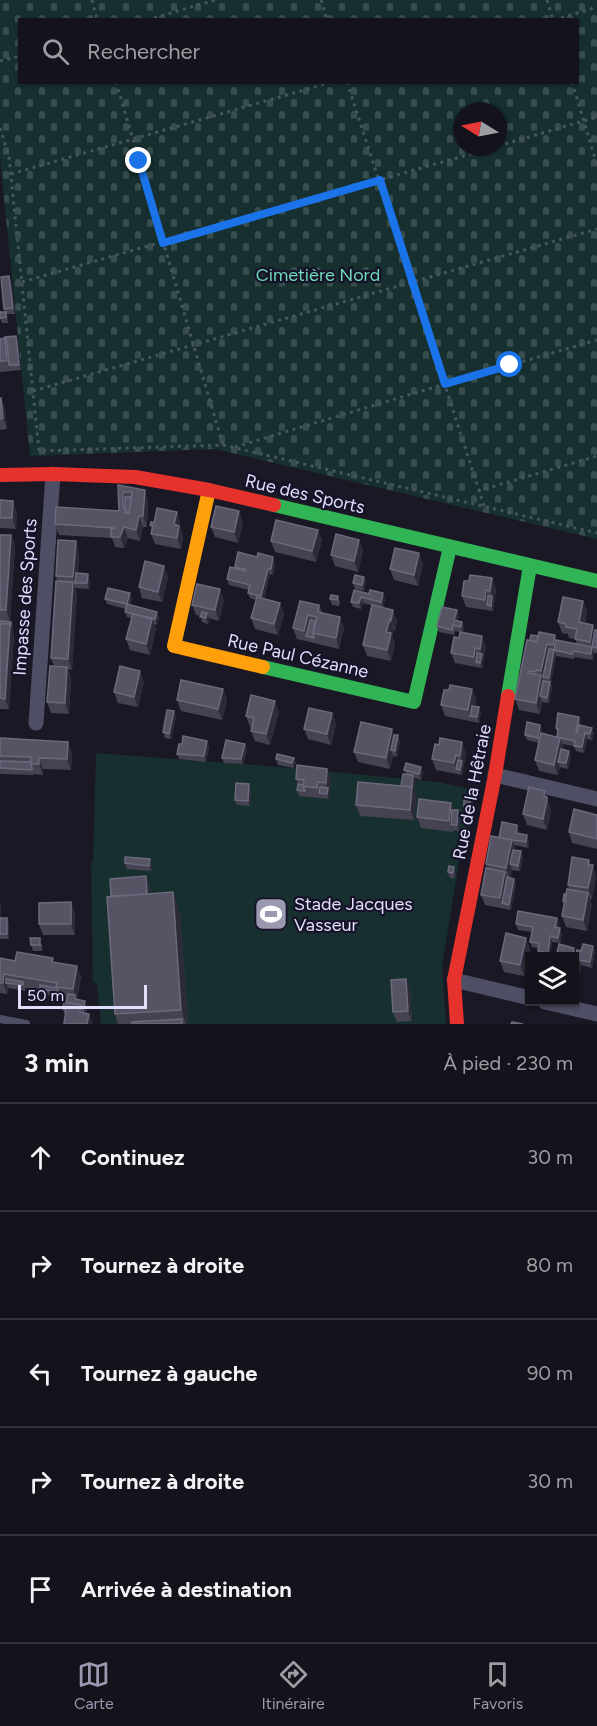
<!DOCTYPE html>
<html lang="fr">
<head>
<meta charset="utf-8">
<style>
	:root { --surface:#14121b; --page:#1d1b24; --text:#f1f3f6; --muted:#9d9ea3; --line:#33323a; --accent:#9b99b0 }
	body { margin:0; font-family:Figtree,sans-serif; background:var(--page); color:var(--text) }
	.controls { position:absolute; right:18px; bottom:18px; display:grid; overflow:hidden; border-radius:0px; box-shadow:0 2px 4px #0004 }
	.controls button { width:54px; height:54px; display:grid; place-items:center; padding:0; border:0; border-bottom:2px solid var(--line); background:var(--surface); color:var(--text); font:30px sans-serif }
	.compass { position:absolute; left:453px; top:102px; width:54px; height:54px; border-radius:50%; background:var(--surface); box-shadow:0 2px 4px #0004; rotate:280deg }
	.scale { position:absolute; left:18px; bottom:15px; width:129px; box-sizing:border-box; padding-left:6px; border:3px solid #e0defc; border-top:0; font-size:16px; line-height:21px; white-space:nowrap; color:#e0defc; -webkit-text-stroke:4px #161329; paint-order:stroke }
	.stop { position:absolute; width:18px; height:18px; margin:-14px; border:4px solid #1a73e8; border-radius:50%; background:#fff }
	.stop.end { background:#1a73e8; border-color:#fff; box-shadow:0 2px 6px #0008 }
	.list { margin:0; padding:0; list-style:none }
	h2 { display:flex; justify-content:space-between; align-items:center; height:78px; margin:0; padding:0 24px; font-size:26px }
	h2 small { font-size:20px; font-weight:400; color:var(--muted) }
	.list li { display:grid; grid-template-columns:39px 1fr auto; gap:18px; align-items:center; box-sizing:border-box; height:108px; padding:0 24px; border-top:2px solid var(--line) }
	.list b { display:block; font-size:22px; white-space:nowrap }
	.list em { font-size:20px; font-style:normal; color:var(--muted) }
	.icon { flex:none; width:33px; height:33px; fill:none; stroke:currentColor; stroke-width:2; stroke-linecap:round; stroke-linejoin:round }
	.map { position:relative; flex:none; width:597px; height:1024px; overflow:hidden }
	.search { position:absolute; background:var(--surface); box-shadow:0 2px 4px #0004; left:18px; right:18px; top:18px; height:66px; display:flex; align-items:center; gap:15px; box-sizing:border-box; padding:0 21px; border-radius:0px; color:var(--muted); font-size:22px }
	.sheet { height:618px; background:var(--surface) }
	nav { display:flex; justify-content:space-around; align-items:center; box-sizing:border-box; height:84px; border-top:2px solid var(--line); background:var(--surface); font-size:16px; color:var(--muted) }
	nav a { display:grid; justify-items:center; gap:3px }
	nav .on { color:var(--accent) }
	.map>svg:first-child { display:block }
</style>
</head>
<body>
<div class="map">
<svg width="597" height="1024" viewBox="0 0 597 1024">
	<defs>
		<pattern id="cemetery-stones" width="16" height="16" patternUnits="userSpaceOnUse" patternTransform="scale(1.5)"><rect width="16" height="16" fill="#172f2f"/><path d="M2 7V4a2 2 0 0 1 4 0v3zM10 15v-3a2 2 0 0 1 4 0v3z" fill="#384d4e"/></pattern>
	</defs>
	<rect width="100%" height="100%" fill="#1a1824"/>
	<!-- cemetery -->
	<path fill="url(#cemetery-stones)" fill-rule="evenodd" d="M 0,0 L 597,0 L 597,539 L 215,449 L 30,456 L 0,158 ZM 20,20 L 578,20 L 578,82 L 20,82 ZM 462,111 L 498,111 L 498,147 L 462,147 Z"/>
	<!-- pitch -->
	<path fill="#172f2f" d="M 96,753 L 294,768 L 438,782 L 475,790 L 465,856 L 460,856 L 442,966 L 446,1024 L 101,1024 L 97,983 L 93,983 L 91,862 L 93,861 Z"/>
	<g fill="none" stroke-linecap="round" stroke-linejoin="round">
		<!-- path -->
		<g stroke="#485460" stroke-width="3" stroke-dasharray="3 4.5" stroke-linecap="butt">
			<path d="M 92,0 L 97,20"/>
			<path d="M 321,0 L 327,20"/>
			<path d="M 547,0 L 553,20"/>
			<path d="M 147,20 L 215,0"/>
			<path d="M 554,20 L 597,7"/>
			<path d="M 0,61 L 20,56"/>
			<path d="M 116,82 L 223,445"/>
			<path d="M 347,82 L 484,506"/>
			<path d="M 572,82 L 597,165"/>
			<path d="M 0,128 L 9,157 L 39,451 L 223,445 L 597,533"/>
			<path d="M 498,146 L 597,117"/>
			<path d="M 11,174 L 332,82"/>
			<path d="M 22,282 L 495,147"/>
			<path d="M 33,391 L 597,229"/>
			<path d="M 235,447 L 445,384 L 597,340"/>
			<path d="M 478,491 L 597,456"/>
		</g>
		<!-- lane -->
		<path stroke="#4e4e64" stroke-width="8" d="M 0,1019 L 26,1024"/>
		<!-- street -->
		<g stroke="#4e4e64" stroke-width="15">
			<path d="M 36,723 L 53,474"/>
			<path d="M 495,775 L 597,799"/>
			<path d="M 454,980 L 530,998"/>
			<path d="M 545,1002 L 597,1014"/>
		</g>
		<!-- fast -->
		<g stroke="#30b455" stroke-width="14">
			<path d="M 274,505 L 597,581"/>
			<path d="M 263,667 L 414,702 L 450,547"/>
			<path d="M 508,696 L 530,566"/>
		</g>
		<!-- slow -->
		<path stroke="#ff9f0a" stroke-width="14" d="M 209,490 L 174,646 L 263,667"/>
		<!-- jam -->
		<g stroke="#e5322d" stroke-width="14">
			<path d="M 0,475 L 53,474 L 135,477 L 209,490 L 274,505"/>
			<path d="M 457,1024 L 454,980 L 495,775 L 508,696"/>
		</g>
	</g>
	<!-- wall -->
	<g fill="#454352">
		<path d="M 11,282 L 15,314 L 7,314 L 8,323 L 2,323 L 0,318 L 5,312 L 4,309 Z"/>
		<path d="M 0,339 L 18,341 L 21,370 L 0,372 Z"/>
		<path d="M 0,398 L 1,398 L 5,409 L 7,429 L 0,430 Z"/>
		<path d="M 118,485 L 148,501 L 147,527 L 143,527 L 140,541 L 128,538 L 124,548 L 115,547 L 112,538 L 59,535 L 55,524 L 119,511 Z"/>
		<path d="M 0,500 L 17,512 L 16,529 L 0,528 Z"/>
		<path d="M 177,512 L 180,523 L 180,527 L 183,537 L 181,549 L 155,544 L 151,534 L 152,531 L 150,525 L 154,523 Z"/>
		<path d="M 243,522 L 238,543 L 215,537 L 211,527 Z"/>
		<path d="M 0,535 L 11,535 L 15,546 L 10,621 L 0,621 Z"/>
		<path d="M 322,540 L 316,562 L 275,552 L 271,541 Z"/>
		<path d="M 359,540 L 363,550 L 358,572 L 335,566 L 331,555 Z"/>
		<path d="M 79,552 L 78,574 L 90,580 L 89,589 L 75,588 L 77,593 L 72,670 L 68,669 L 71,678 L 69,714 L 51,713 L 47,702 L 54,666 L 51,658 L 57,581 L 56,576 Z"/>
		<path d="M 419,553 L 423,564 L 418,586 L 394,580 L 390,569 Z"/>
		<path d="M 275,563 L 273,575 L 270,574 L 264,599 L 280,603 L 284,614 L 278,635 L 255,629 L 251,618 L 256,600 L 250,598 L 248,593 L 249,590 L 229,585 L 227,579 L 235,568 L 235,567 Z"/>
		<path d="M 164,566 L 168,577 L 162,602 L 142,598 L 139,587 Z"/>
		<path d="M 492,578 L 496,589 L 493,611 L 466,607 L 462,596 L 469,581 Z"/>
		<path d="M 366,582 L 364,591 L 355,589 L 353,583 Z"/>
		<path d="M 354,590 L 385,599 L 383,608 L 363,603 L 361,609 L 353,607 L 351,602 Z"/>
		<path d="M 338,596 L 340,602 L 339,606 L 332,605 L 330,599 Z"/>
		<path d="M 105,599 L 132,599 L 130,605 L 159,617 L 157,625 L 154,624 L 156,629 L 150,655 L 130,650 L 126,639 L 131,618 L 127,617 L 125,612 L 126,609 L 107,604 Z"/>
		<path d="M 224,600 L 219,621 L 209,618 L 208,624 L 202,622 L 201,616 L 196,615 L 192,605 Z"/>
		<path d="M 583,601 L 587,611 L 585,623 L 597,630 L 597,653 L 594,653 L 593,660 L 575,657 L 574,659 L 556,656 L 551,683 L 552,688 L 549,703 L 542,702 L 540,714 L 519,710 L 515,699 L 530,640 L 538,636 L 555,635 L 556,640 L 577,644 L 575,639 L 569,638 L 568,634 L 562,633 L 558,622 Z"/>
		<path d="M 319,605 L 322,613 L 344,628 L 339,649 L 297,639 L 293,628 Z"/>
		<path d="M 372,605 L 397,621 L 395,631 L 394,630 L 392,635 L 395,644 L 391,661 L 367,656 L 363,645 Z"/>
		<path d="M 457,610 L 459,616 L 457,621 L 462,622 L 464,627 L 463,632 L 486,647 L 482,668 L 455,663 L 451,653 L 459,638 L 460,632 L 455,631 L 454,635 L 439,632 L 437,626 Z"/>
		<path d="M 0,621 L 13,627 L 13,632 L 14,635 L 9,709 L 0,709 Z"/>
		<path d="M 144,682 L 138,707 L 118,703 L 114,692 Z"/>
		<path d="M 223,689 L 227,700 L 222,720 L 181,711 L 177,700 Z"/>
		<path d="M 476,699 L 475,706 L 479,707 L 481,713 L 479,723 L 445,716 L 441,705 Z"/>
		<path d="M 174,711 L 176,717 L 171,739 L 165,738 L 163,732 Z"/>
		<path d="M 279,712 L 270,745 L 255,741 L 251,731 L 252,727 L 250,727 L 246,716 Z"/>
		<path d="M 332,713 L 336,724 L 331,745 L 308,739 L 304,729 Z"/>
		<path d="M 581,723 L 580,725 L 594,733 L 592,740 L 587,739 L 584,753 L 576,751 L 574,746 L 562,744 L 564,750 L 571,756 L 568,769 L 560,767 L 558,775 L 539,771 L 535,760 L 539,743 L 527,740 L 525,735 L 542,730 L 542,733 L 557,737 L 557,733 L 556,728 Z"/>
		<path d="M 392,729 L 394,735 L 400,741 L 397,757 L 393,756 L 390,769 L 358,762 L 354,752 Z"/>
		<path d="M 0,738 L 72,753 L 71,770 L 43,769 L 43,775 L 34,774 L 34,775 L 0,774 Z"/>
		<path d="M 207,741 L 209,747 L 206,762 L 179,759 L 177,754 L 182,744 Z"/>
		<path d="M 247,750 L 243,764 L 224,763 L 222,758 Z"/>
		<path d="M 466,753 L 462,775 L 436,770 L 432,759 Z"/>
		<path d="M 294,758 L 296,763 L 294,768 L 278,765 L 276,759 Z"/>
		<path d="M 327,769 L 331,780 L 329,799 L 299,796 L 297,790 L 298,784 L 296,779 Z"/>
		<path d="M 404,770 L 423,772 L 421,780 L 414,778 L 415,780 L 414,792 L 416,797 L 414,820 L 360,816 L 356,805 L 401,786 L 406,774 Z"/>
		<path d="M 251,790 L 250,806 L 237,805 L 235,800 Z"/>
		<path d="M 545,791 L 551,811 L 547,830 L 527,825 L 523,814 Z"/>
		<path d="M 470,800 L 472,806 L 471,812 L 466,811 L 464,806 Z"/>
		<path d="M 451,803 L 453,810 L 460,816 L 459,831 L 453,830 L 453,832 L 421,828 L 417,817 Z"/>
		<path d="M 597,815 L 597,849 L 572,843 L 569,832 Z"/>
		<path d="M 517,825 L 519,831 L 519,834 L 529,841 L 528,848 L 514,845 L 515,850 L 523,857 L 520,871 L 512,870 L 510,878 L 514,879 L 516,884 L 511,910 L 485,905 L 481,895 L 487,869 L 486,864 L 499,838 Z"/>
		<path d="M 589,860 L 596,876 L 592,899 L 590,899 L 592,904 L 587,931 L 566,927 L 562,916 L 564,905 L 563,901 L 566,894 L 569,889 L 568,885 Z"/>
		<path d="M 125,863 L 152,865 L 151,871 L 127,869 Z"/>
		<path d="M 448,872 L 456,872 L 455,878 L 450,878 Z"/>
		<path d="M 146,876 L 150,887 L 150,894 L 180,913 L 188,1024 L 118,1024 L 115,1014 L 111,896 Z"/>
		<path d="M 71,902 L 75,913 L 75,935 L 43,935 L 39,924 Z"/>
		<path d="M 0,903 L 1,906 L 1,918 L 9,923 L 9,939 L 0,939 Z"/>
		<path d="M 557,918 L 559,924 L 558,928 L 562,934 L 560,943 L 552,942 L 550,957 L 540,957 L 538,951 L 538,948 L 532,947 L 530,942 L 532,932 L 518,930 L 516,924 Z"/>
		<path d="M 42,944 L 42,951 L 33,951 L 31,945 Z"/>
		<path d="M 593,946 L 595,951 L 592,968 L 581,965 L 576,988 L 574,988 L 574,957 L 576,954 L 581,951 Z"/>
		<path d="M 530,949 L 524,976 L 504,972 L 500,961 Z"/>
		<path d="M 0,958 L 15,961 L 54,962 L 81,977 L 77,1000 L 87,1007 L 86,1013 L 93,1024 L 63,1024 L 65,1015 L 63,1009 L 66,1002 L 67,998 L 42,994 L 41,991 L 25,988 L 25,991 L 8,988 L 7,994 L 0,993 Z"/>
		<path d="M 410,990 L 412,1021 L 397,1022 L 393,1012 Z"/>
	</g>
	<!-- shaded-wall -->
	<g fill="#2d2b38">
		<path d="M 9,276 L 11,282 L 15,314 L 13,308 Z"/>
		<path d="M 16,336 L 18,341 L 21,370 L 19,365 Z"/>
		<path d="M 5,338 L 9,349 L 9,365 L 11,372 L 7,361 Z"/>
		<path d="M 1,398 L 5,409 L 7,429 L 3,418 Z"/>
		<path d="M 145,490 L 148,501 L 147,527 L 143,516 Z"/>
		<path d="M 123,492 L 127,502 L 127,518 L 123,507 Z"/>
		<path d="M 13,501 L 17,512 L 16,529 L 12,518 Z"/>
		<path d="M 239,511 L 243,522 L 238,543 L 234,532 Z"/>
		<path d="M 177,512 L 180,523 L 180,527 L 183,537 L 181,549 L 177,538 L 174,524 Z"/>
		<path d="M 139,516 L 143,527 L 140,541 L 136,530 Z"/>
		<path d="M 124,527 L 128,538 L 124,548 L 120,537 Z"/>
		<path d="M 318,530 L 322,540 L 316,562 L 312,551 Z"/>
		<path d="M 11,535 L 15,546 L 10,621 L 6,610 Z"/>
		<path d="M 359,540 L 363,550 L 358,572 L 354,561 Z"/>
		<path d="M 76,541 L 79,552 L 77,583 L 75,583 L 73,577 Z"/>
		<path d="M 419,553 L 423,564 L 418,586 L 414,575 Z"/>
		<path d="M 273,557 L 275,563 L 273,575 L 271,569 Z"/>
		<path d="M 164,566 L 168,577 L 162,602 L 158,592 Z"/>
		<path d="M 268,569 L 270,574 L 263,601 L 261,596 Z"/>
		<path d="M 88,574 L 90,580 L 89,589 L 87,583 Z"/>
		<path d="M 364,577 L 366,582 L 364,591 L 362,585 Z"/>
		<path d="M 492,578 L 496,589 L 493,611 L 491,606 L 492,596 L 490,591 Z"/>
		<path d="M 73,582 L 77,593 L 72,670 L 68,659 Z"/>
		<path d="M 220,589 L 224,600 L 219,621 L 215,610 Z"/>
		<path d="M 486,590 L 490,601 L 487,605 L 485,600 Z"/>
		<path d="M 130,593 L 132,599 L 129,609 L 127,604 Z"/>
		<path d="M 383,593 L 385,599 L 383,608 L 381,602 Z"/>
		<path d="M 361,597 L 363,603 L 361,609 L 359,603 Z"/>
		<path d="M 583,601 L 587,611 L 583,633 L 579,622 Z"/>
		<path d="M 280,603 L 284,614 L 278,635 L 274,624 Z"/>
		<path d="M 393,610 L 397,621 L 395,631 L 391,620 Z"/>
		<path d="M 457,610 L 459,616 L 456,625 L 454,620 Z"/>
		<path d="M 157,612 L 159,617 L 157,625 L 155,619 Z"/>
		<path d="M 207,613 L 209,618 L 208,624 L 206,618 Z"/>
		<path d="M 308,615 L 312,626 L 306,636 L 304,631 Z"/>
		<path d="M 340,617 L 344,628 L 339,649 L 336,638 Z"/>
		<path d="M 152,619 L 156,629 L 150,655 L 146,644 Z"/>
		<path d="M 390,619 L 394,630 L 392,635 L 395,644 L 391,661 L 387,650 L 386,632 Z"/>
		<path d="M 11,622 L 13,627 L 13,632 L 14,635 L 9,709 L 5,699 L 10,624 Z"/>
		<path d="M 462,622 L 464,627 L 463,633 L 461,627 Z"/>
		<path d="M 593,625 L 597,636 L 592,647 L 594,653 L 593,660 L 591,654 L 592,647 L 590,642 Z"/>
		<path d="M 555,635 L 558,646 L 555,650 L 553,645 Z"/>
		<path d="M 482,636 L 486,647 L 482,668 L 480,663 L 482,654 L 480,649 Z"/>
		<path d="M 547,644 L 551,654 L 543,677 L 541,671 Z"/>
		<path d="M 475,648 L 479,659 L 476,662 L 474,657 Z"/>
		<path d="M 554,650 L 556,656 L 551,683 L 549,678 Z"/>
		<path d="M 67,667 L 71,678 L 69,714 L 65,703 Z"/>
		<path d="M 536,670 L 540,681 L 541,675 L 545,686 L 540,696 L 542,702 L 540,714 L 536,703 L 540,683 L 536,672 Z"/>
		<path d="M 140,671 L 144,682 L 138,707 L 134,697 Z"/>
		<path d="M 550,682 L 552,688 L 549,703 L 547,698 Z"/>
		<path d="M 223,689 L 227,700 L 222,720 L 218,709 Z"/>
		<path d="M 472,689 L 476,699 L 473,716 L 470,716 L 468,710 Z"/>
		<path d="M 275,701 L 279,712 L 270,745 L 266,734 Z"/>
		<path d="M 479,707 L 481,713 L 479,723 L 477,717 Z"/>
		<path d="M 174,711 L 176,717 L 171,739 L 169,734 Z"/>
		<path d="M 332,713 L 336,724 L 331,745 L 327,734 Z"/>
		<path d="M 579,717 L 581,723 L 578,738 L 576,733 Z"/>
		<path d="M 540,725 L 542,730 L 540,743 L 538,738 Z"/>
		<path d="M 592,728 L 594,733 L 592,740 L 590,734 Z"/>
		<path d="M 392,729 L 396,740 L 391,750 L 393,756 L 390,769 L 386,758 Z"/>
		<path d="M 585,733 L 587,739 L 584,753 L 582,747 Z"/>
		<path d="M 398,735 L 400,741 L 397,757 L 395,751 Z"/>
		<path d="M 560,738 L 564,748 L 561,762 L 558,762 L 560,767 L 558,775 L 554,765 Z"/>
		<path d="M 207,741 L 209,747 L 206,762 L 204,756 Z"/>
		<path d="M 68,742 L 72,753 L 71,770 L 67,759 Z"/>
		<path d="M 462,742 L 466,753 L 462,775 L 460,770 L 462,761 L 460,756 Z"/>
		<path d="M 245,744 L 247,750 L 243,764 L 241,759 Z"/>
		<path d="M 569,751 L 571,756 L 568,769 L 566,763 Z"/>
		<path d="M 456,755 L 460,765 L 456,769 L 454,763 Z"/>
		<path d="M 39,758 L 43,769 L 43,775 L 39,764 Z"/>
		<path d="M 294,758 L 296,763 L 294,768 L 292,763 Z"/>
		<path d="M 421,767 L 423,772 L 421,780 L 419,774 Z"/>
		<path d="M 327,769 L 331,780 L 330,793 L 326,783 Z"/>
		<path d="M 413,775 L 415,780 L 414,792 L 416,797 L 414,820 L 410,810 Z"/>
		<path d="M 249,784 L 251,790 L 250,806 L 248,801 Z"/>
		<path d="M 328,788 L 330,793 L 329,799 L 327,794 Z"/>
		<path d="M 545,791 L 551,811 L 547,830 L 543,819 L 544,796 Z"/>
		<path d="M 470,800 L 472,806 L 471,812 L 470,807 Z"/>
		<path d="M 451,803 L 454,814 L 451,825 L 453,832 L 449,821 Z"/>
		<path d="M 458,810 L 460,816 L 459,831 L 457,825 Z"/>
		<path d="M 517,825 L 519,831 L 518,839 L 516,833 Z"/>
		<path d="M 527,835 L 529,841 L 528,848 L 526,842 Z"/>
		<path d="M 512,840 L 516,851 L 510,864 L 512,870 L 510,878 L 506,868 Z"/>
		<path d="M 521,851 L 523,857 L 520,871 L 518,866 Z"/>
		<path d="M 150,859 L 152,865 L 151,871 L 149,866 Z"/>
		<path d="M 589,860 L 592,868 L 593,865 L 596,876 L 592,899 L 588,888 Z"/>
		<path d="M 454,867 L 456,872 L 455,878 L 453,873 Z"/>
		<path d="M 505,872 L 509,883 L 502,903 L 500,898 Z"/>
		<path d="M 146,876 L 150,887 L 152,914 L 148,904 Z"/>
		<path d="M 514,879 L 516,884 L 511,910 L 509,905 Z"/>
		<path d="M 173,892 L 180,913 L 188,1024 L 186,1024 L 181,1010 Z"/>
		<path d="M 588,893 L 592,904 L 587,931 L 583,920 Z"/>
		<path d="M 71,902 L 75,913 L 75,935 L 71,924 Z"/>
		<path d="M 0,903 L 1,906 L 1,934 L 0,934 Z"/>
		<path d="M 7,918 L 9,923 L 9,939 L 7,934 Z"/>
		<path d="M 557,918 L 559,924 L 557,933 L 555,927 Z"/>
		<path d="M 560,928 L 562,934 L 560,943 L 558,938 Z"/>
		<path d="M 550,936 L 552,942 L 550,957 L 549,957 L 548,953 Z"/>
		<path d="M 526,938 L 530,949 L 524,976 L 520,965 Z"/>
		<path d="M 593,946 L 595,951 L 592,968 L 590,962 Z"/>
		<path d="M 574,948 L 581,965 L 576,988 L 574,984 L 573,954 Z"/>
		<path d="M 77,966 L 81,977 L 76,1005 L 75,999 L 75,995 L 73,989 Z"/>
		<path d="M 4,974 L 7,983 L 6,983 L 8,988 L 7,994 L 3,983 Z"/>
		<path d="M 406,979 L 410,990 L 412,1021 L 408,1011 Z"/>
		<path d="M 85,1001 L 87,1007 L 84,1023 L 80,1012 L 81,1005 Z"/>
		<path d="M 89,1014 L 93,1024 L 87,1024 Z"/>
	</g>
	<!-- building -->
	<g fill="#555364" stroke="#6b697c" stroke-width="1.5" fill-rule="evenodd">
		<path d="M 9,276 L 13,308 L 4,309 L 1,277 Z"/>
		<path d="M 0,312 L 6,312 L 6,317 L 0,318 Z"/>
		<path d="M 16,336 L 19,365 L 9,365 L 7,343 L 5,337 Z"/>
		<path d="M 5,338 L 7,361 L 0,361 L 0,339 Z"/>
		<path d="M 0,398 L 1,398 L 3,418 L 0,419 Z"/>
		<path d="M 118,485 L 145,490 L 143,516 L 139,516 L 136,530 L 124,527 L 120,537 L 111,537 L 111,529 L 115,528 L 55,524 L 56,507 L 119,511 ZM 123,492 L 132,492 L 129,513 L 125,513 L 125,508 L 123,507 Z"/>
		<path d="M 125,497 L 131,497 L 129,513 L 127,513 L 125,507 Z"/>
		<path d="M 0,500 L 13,501 L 12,518 L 0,518 Z"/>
		<path d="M 216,506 L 239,511 L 234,532 L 211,527 Z"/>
		<path d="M 157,508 L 177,512 L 174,524 L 179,526 L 177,538 L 151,534 L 153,526 L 150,525 L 151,522 L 154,523 Z"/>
		<path d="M 276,520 L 318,530 L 312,551 L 271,541 Z"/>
		<path d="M 336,534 L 359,540 L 354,561 L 331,555 Z"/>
		<path d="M 0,535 L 11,535 L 6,610 L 0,610 Z"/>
		<path d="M 58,540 L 76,541 L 73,577 L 56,576 Z"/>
		<path d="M 395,548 L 419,553 L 414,575 L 390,569 Z"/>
		<path d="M 238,552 L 257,557 L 258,553 L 273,557 L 271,569 L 268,569 L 261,596 L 248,593 L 250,585 L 227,579 L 230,567 L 245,571 L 245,569 L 235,567 Z"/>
		<path d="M 145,561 L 164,566 L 158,592 L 139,587 Z"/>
		<path d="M 76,573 L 88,574 L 87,583 L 75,583 Z"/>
		<path d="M 355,575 L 364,577 L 362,585 L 353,583 Z"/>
		<path d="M 470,575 L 492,578 L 490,591 L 486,590 L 485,600 L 462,596 L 464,581 L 469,581 Z"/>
		<path d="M 56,581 L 73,582 L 68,659 L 51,658 Z"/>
		<path d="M 197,584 L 220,589 L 215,610 L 192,605 Z"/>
		<path d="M 108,588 L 130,593 L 127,604 L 105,599 Z"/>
		<path d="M 354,590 L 369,594 L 370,590 L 383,593 L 381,602 L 361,597 L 359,603 L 351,602 Z"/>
		<path d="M 331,595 L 338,596 L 337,600 L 330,599 Z"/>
		<path d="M 488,596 L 492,596 L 491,606 L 487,605 Z"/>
		<path d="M 257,597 L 280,603 L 274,624 L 251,618 Z"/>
		<path d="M 563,597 L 583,601 L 579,622 L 593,625 L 590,642 L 575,639 L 577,629 L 566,627 L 566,624 L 558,622 Z"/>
		<path d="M 300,601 L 319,605 L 318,612 L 340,617 L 336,638 L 313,633 L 317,617 L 308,615 L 304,631 L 293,628 Z"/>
		<path d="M 127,604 L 157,612 L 155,619 L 125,612 Z"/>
		<path d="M 372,605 L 393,610 L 391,620 L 390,619 L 386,632 L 391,633 L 387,650 L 363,645 Z"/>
		<path d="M 442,607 L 457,610 L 454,620 L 462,622 L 461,627 L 453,625 L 452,630 L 437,626 Z"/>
		<path d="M 202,612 L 207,613 L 206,618 L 200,617 Z"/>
		<path d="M 133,614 L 152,619 L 146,644 L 126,639 Z"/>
		<path d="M 310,620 L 315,621 L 313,633 L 314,638 L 306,636 Z"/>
		<path d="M 0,621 L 11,622 L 11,626 L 10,624 L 0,624 Z"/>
		<path d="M 0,624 L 10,624 L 5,699 L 0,698 Z"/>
		<path d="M 595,630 L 597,630 L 597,648 L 592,647 Z"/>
		<path d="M 460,632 L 482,636 L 480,649 L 475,648 L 474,657 L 451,653 L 454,637 L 459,638 Z"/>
		<path d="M 539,632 L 555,635 L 553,645 L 547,644 L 541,671 L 536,670 L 536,672 L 529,671 L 528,673 L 541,675 L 536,703 L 515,699 L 527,640 L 537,642 Z"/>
		<path d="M 531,635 L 538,636 L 537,642 L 530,640 Z"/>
		<path d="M 556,640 L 592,647 L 591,654 L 573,651 L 572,654 L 554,650 L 549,678 L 543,677 L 549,649 L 554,650 Z"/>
		<path d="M 477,653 L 482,654 L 480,663 L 476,662 Z"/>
		<path d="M 50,666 L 67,667 L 65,703 L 47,702 Z"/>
		<path d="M 120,666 L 140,671 L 134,697 L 114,692 Z"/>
		<path d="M 181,680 L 223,689 L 218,709 L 177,700 Z"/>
		<path d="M 543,681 L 550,682 L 547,698 L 540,696 Z"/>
		<path d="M 450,685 L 472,689 L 468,710 L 441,705 L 444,690 L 449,690 Z"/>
		<path d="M 251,695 L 275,701 L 266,734 L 251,731 L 254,718 L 246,716 Z"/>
		<path d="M 472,706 L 479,707 L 477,717 L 470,716 Z"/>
		<path d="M 309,708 L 332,713 L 327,734 L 304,729 Z"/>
		<path d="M 167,710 L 174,711 L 169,734 L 163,732 Z"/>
		<path d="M 558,713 L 579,717 L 576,733 L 577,733 L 579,725 L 592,728 L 590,734 L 585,733 L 582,747 L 574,746 L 575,741 L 557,737 L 558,729 L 556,728 Z"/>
		<path d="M 361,722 L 392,729 L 386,758 L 354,752 Z"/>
		<path d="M 527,722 L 540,725 L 538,738 L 525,735 Z"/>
		<path d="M 541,733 L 560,738 L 554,765 L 535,760 Z"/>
		<path d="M 394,735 L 398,735 L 395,751 L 391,750 Z"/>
		<path d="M 183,736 L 207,741 L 204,756 L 177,754 L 179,744 L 182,744 Z"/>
		<path d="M 0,738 L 68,742 L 67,759 L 39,758 L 39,764 L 30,764 L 31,757 L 0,756 Z"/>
		<path d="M 440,738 L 462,742 L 460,756 L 456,755 L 454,763 L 432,759 L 435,744 L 439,745 Z"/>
		<path d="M 226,740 L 245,744 L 241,759 L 222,758 Z"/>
		<path d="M 561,749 L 569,751 L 566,763 L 558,762 Z"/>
		<path d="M 277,754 L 294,758 L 292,763 L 276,759 Z"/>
		<path d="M 458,760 L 462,761 L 460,770 L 456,769 Z"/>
		<path d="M 0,761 L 31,762 L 32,770 L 0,768 Z"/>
		<path d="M 406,763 L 421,767 L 419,774 L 404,770 Z"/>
		<path d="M 297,765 L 327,769 L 326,783 L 318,782 L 317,788 L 303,786 L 304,780 L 296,779 Z"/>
		<path d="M 403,774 L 413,775 L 412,787 L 401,786 Z"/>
		<path d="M 358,782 L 412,787 L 410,810 L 356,805 Z"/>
		<path d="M 236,783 L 249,784 L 248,801 L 235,800 Z"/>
		<path d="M 298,784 L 303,785 L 305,791 L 297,790 Z"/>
		<path d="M 320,787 L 328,788 L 327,794 L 319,793 Z"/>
		<path d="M 529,787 L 545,791 L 544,796 L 547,797 L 547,800 L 543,819 L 523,814 Z"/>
		<path d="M 419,799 L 451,803 L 449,821 L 417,817 Z"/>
		<path d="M 464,799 L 470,800 L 470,807 L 464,806 Z"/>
		<path d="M 574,809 L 597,815 L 597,839 L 569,832 Z"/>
		<path d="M 452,810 L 458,810 L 457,825 L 451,825 Z"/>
		<path d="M 502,822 L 517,825 L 516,833 L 527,835 L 526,842 L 499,838 Z"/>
		<path d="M 491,836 L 512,840 L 506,868 L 486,864 Z"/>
		<path d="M 513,850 L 521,851 L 518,866 L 510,864 Z"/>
		<path d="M 125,857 L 150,859 L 149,866 L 125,863 Z"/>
		<path d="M 572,857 L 589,860 L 588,865 L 593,865 L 588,888 L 568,885 Z"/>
		<path d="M 449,866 L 454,867 L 453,873 L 448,872 Z"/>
		<path d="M 486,868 L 505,872 L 500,898 L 481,895 Z"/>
		<path d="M 146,876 L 147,894 L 111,896 L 110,879 Z"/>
		<path d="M 507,877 L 514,879 L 509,905 L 502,903 Z"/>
		<path d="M 567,889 L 588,893 L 583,920 L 562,916 Z"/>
		<path d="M 173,892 L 181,1010 L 115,1014 L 107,897 Z"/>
		<path d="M 564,894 L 566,894 L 565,902 L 563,901 Z"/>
		<path d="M 71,902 L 71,924 L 39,924 L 39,903 Z"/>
		<path d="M 518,911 L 557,918 L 555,927 L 560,928 L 558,938 L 550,936 L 548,953 L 538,951 L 539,943 L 530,942 L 533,927 L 516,924 Z"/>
		<rect x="0" y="918" width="7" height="16"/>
		<path d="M 506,933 L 526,938 L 520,965 L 500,961 Z"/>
		<path d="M 30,938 L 40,938 L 40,945 L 31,945 Z"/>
		<path d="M 559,944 L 574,948 L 573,954 L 577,955 L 574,967 L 574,957 L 556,957 Z"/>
		<path d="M 583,944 L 593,946 L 590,962 L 579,960 L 577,955 L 576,954 L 577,950 L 581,951 Z"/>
		<path d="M 17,952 L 53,958 L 52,962 L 77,966 L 73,989 L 56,987 L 57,983 L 4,974 L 3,983 L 0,983 L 0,958 L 15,961 Z"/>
		<path d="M 6,979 L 23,982 L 23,985 L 6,983 Z"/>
		<path d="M 406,979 L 408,1011 L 393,1012 L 391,980 Z"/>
		<path d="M 40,985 L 57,988 L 58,992 L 40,989 Z"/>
		<path d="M 68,994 L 75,995 L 75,999 L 85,1001 L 83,1010 L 81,1005 L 66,1002 Z"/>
		<path d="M 64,1002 L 81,1005 L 80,1012 L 89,1014 L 87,1024 L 64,1024 L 66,1010 L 63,1009 Z"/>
		<path d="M 182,1019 L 182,1024 L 132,1024 L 132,1022 Z"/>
		<path d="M 512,1022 L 523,1024 L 511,1024 Z"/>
	</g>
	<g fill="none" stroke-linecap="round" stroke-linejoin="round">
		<!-- route -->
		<path stroke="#1a73e8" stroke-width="8" d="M 139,161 L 163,243 L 380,180 L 445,384 L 510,365"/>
	</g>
	<!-- icons -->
	<defs>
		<g id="stadium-square" transform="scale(1.725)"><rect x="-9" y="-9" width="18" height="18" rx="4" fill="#9b99b0" stroke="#161329"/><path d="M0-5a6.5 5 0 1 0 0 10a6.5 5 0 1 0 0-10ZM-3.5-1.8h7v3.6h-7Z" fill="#fff"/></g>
	</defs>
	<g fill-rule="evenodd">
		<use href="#stadium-square" x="271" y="914"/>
	</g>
	<g text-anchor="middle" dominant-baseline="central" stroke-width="4.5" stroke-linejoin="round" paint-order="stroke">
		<!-- park labels -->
		<g font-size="18" fill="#6ed8ba" stroke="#161329">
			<text x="318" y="275">Cimetière Nord</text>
		</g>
		<!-- street labels -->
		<g font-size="18" fill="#e0defc" stroke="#161329">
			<text transform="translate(305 494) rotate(13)">Rue des Sports</text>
			<text transform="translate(25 597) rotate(-86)">Impasse des Sports</text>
			<text transform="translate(298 656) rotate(13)">Rue Paul Cézanne</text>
			<text transform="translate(472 792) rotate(-79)">Rue de la Hêtraie</text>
		</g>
		<!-- poi labels -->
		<g font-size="18" fill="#e0defc" stroke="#161329" text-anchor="start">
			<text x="294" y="904">Stade Jacques<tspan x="294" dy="21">Vasseur</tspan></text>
		</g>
	</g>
</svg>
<div class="controls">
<button><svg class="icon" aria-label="layers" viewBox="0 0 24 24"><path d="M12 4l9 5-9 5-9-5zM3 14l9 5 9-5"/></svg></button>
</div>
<svg class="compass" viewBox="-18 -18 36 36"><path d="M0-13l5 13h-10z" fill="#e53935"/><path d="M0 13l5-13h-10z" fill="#9d9ea3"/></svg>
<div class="scale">50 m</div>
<div class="stop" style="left:510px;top:365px"></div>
<div class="stop end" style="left:139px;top:161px"></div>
<div class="search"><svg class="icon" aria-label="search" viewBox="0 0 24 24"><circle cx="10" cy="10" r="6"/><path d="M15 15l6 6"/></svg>Rechercher</div>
</div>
<section class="sheet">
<h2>3 min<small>À pied · 230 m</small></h2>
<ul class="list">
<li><svg class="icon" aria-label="ahead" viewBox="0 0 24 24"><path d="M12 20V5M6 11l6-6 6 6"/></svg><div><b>Continuez</b></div><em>30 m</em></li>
<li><svg class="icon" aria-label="right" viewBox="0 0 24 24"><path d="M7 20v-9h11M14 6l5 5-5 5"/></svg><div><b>Tournez à droite</b></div><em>80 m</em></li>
<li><svg class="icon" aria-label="left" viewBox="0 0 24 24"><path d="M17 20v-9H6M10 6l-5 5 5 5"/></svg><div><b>Tournez à gauche</b></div><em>90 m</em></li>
<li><svg class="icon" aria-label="right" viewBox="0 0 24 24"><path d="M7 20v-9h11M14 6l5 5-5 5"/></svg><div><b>Tournez à droite</b></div><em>30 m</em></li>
<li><svg class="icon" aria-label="arrive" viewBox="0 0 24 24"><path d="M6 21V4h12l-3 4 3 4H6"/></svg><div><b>Arrivée à destination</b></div></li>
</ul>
</section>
<nav>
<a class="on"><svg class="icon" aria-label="map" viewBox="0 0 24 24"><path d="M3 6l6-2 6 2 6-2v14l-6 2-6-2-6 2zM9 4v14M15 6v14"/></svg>Carte</a>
<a><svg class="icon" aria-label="directions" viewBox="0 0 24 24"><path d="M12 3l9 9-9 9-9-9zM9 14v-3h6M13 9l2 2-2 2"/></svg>Itinéraire</a>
<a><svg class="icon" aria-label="saved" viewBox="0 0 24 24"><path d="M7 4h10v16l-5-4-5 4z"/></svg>Favoris</a>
</nav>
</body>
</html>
